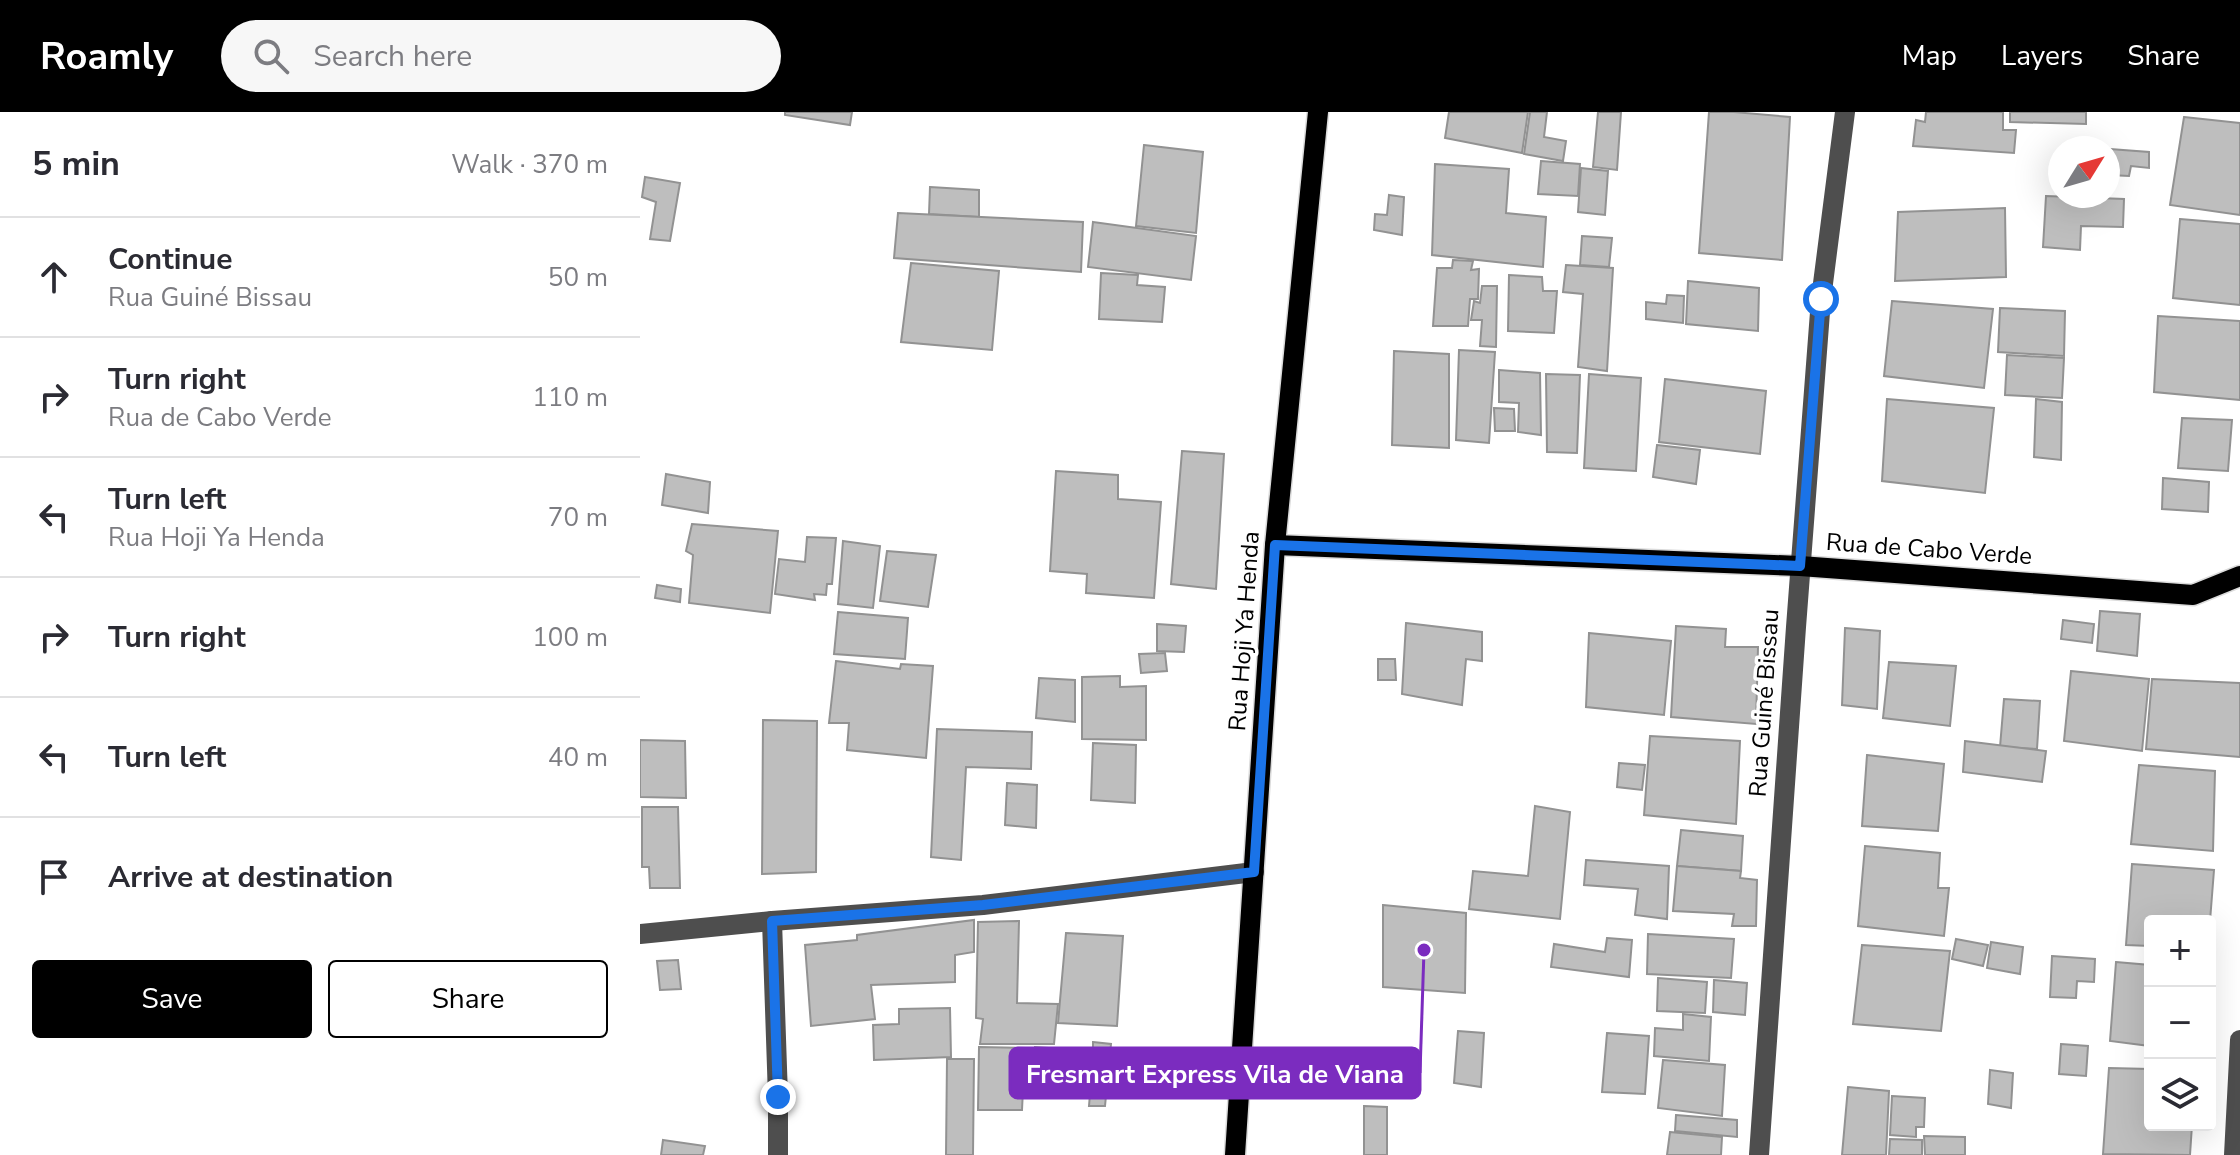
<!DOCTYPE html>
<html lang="en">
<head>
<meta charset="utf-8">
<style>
	:root { --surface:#fff; --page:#f7f7f7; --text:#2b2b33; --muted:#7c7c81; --line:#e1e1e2; --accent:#000 }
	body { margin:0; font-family:"Nunito Sans",sans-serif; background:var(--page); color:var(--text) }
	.controls { position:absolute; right:24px; bottom:24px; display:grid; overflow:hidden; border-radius:8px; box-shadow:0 8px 32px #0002 }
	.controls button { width:72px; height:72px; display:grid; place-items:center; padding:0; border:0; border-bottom:2px solid var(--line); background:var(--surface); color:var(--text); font:40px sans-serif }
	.compass { position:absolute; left:1408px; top:24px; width:72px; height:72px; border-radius:50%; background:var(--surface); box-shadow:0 8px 32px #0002; rotate:53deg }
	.stop { position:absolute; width:24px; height:24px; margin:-18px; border:6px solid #1a73e8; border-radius:50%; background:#fff }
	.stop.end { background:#1a73e8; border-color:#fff; box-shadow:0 2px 8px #0008 }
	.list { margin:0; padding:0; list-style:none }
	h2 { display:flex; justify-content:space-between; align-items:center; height:104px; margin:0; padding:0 32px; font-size:34px }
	h2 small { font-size:26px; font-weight:400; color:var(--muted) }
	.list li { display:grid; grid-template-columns:52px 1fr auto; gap:24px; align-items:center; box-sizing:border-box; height:120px; padding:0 32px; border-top:2px solid var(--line) }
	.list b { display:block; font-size:30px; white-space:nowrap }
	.list p { margin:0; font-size:26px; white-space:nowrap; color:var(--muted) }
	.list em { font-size:26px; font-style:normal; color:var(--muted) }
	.actions { display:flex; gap:16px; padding:24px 32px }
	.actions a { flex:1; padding:18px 0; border:2px solid var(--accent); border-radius:8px; text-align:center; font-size:28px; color:var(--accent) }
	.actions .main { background:var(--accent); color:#fff }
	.icon { flex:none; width:44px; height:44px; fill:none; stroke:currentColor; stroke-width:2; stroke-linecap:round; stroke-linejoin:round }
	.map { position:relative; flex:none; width:1600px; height:1043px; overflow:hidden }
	header { display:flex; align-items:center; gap:48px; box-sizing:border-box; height:112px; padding:0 40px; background:var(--accent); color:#fff }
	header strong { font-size:38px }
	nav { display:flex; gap:44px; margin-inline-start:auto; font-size:28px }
	.search { width:560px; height:72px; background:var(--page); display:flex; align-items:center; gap:20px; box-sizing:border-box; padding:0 28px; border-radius:44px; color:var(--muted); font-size:30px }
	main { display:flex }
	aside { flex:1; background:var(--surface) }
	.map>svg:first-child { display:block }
</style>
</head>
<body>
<header>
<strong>Roamly</strong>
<div class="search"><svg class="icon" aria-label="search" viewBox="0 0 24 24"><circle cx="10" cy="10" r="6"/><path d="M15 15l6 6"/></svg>Search here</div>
<nav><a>Map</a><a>Layers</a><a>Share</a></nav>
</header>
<main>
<aside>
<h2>5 min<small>Walk · 370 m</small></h2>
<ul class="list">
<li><svg class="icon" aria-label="ahead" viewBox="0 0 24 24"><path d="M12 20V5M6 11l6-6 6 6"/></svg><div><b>Continue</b><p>Rua Guiné Bissau</p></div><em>50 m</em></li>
<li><svg class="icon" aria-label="right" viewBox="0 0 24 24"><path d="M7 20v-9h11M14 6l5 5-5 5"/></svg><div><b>Turn right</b><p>Rua de Cabo Verde</p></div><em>110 m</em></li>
<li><svg class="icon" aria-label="left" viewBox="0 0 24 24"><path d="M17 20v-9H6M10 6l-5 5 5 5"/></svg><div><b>Turn left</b><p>Rua Hoji Ya Henda</p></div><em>70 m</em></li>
<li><svg class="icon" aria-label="right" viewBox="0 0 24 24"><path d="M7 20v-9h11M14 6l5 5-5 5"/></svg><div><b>Turn right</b></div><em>100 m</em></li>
<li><svg class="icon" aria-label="left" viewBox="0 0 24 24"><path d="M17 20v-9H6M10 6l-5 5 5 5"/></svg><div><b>Turn left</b></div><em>40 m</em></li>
<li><svg class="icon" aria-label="arrive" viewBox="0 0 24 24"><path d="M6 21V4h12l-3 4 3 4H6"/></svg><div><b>Arrive at destination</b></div></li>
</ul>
<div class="actions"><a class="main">Save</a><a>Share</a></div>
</aside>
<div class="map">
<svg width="1600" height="1043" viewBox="0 0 1600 1043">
	<rect width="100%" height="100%" fill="#fff"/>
	<!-- building -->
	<g fill="#bebebe" stroke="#929292" stroke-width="2">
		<path d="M 145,0 L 212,0 L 210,13 L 145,3 Z"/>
		<path d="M 809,0 L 888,0 L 882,41 L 805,26 Z"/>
		<path d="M 890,0 L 907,0 L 904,25 L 926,29 L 923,49 L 884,42 Z"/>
		<path d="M 958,0 L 981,0 L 977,58 L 953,55 Z"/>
		<path d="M 1069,0 L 1094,0 L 1150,5 L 1142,148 L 1059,141 Z"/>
		<path d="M 1286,0 L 1363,0 L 1363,18 L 1376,18 L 1374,41 L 1273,34 L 1276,8 L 1285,10 Z"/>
		<path d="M 1370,0 L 1446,0 L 1446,12 L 1370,10 Z"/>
		<path d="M 1544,5 L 1600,11 L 1600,103 L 1530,93 Z"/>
		<path d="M 504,33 L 563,40 L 556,121 L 496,114 Z"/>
		<path d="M 1470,37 L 1509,40 L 1509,56 L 1491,54 L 1489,64 L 1469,63 Z"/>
		<path d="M 901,49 L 940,52 L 938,84 L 898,82 Z"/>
		<path d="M 795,52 L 869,57 L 866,101 L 906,105 L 903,155 L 792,143 Z"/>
		<path d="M 941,56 L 968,59 L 965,103 L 938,100 Z"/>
		<path d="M 5,65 L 40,71 L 30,129 L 10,127 L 16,90 L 2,85 Z"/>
		<path d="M 290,75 L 339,78 L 339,105 L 289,102 Z"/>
		<path d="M 749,83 L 764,85 L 762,123 L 734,118 L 735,102 L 747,103 Z"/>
		<path d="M 1406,84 L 1484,87 L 1483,115 L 1441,114 L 1440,138 L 1403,135 Z"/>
		<path d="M 1365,96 L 1366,165 L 1255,169 L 1258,100 Z"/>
		<path d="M 258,101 L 443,110 L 441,160 L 254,146 Z"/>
		<path d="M 1540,107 L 1600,112 L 1600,193 L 1533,186 Z"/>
		<path d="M 453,110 L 556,124 L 551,168 L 448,155 Z"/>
		<path d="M 942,124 L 972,126 L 969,155 L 940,153 Z"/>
		<path d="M 813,148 L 833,149 L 831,158 L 839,157 L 838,187 L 830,187 L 828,214 L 793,214 L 797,156 L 812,156 Z"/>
		<path d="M 271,151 L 359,159 L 352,238 L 261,230 Z"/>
		<path d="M 926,153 L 973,156 L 967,259 L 938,255 L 943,182 L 923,180 Z"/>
		<path d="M 461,161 L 498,163 L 497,173 L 525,175 L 522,210 L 459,207 Z"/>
		<path d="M 869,163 L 902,165 L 903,179 L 917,179 L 914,221 L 868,219 Z"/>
		<path d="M 1048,169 L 1119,176 L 1118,219 L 1046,212 Z"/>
		<path d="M 842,174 L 857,174 L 856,235 L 840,234 L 842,208 L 831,208 L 834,189 L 840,191 Z"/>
		<path d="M 1027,183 L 1044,184 L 1043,211 L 1006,207 L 1006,190 L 1026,192 Z"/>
		<path d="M 1252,189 L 1353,197 L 1344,276 L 1244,264 Z"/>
		<path d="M 1360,196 L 1425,199 L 1424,244 L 1358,240 Z"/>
		<path d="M 1518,204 L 1600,209 L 1600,288 L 1514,280 Z"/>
		<path d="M 819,238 L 855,240 L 849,331 L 816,328 Z"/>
		<path d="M 754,239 L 809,242 L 809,336 L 752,333 Z"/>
		<path d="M 1367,243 L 1424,246 L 1422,286 L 1365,283 Z"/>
		<path d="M 859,258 L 900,261 L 901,323 L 878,320 L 879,291 L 859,290 Z"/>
		<path d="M 906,262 L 940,263 L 937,341 L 907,340 Z"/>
		<path d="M 949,262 L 1001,266 L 996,359 L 944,356 Z"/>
		<path d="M 1025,267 L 1126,279 L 1120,342 L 1019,330 Z"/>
		<path d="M 1247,287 L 1354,296 L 1345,381 L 1242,369 Z"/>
		<path d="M 1396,287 L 1422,290 L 1421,348 L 1394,345 Z"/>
		<path d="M 854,296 L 874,297 L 875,319 L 855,319 Z"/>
		<path d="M 1542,306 L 1592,308 L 1588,359 L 1538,356 Z"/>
		<path d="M 1017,333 L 1060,338 L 1056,372 L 1013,365 Z"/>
		<path d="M 542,339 L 584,342 L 576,477 L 531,472 Z"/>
		<path d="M 416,359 L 478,363 L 478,387 L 521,390 L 514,486 L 446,481 L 447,462 L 410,459 Z"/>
		<path d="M 26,362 L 70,370 L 68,401 L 22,393 Z"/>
		<path d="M 1523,366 L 1569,370 L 1568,400 L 1522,397 Z"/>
		<path d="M 52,412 L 138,419 L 130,501 L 49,491 L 53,443 L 46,439 Z"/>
		<path d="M 167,425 L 196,426 L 192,472 L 187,472 L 186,483 L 174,482 L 175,488 L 135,482 L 139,447 L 165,450 Z"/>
		<path d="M 203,429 L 240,434 L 233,496 L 198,492 Z"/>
		<path d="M 247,439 L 296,443 L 288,495 L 240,489 Z"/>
		<path d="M 17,473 L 41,477 L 40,490 L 15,486 Z"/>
		<path d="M 1460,499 L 1500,502 L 1497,544 L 1457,539 Z"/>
		<path d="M 198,500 L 268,506 L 265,547 L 194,542 Z"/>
		<path d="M 1423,508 L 1454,512 L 1452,531 L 1421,527 Z"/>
		<path d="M 766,511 L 842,520 L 842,549 L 826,547 L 822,593 L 762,582 Z"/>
		<path d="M 517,512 L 546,514 L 544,540 L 517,539 Z"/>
		<path d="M 1036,514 L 1086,517 L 1085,535 L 1118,535 L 1116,612 L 1031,605 Z"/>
		<path d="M 1205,516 L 1240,519 L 1237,597 L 1202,593 Z"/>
		<path d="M 949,521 L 1031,529 L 1024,603 L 946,595 Z"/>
		<path d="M 525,541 L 527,559 L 501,561 L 499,542 Z"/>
		<path d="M 738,547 L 755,547 L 756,568 L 738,568 Z"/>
		<path d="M 196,549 L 260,557 L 261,552 L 293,554 L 286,646 L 207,638 L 209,611 L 189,611 Z"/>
		<path d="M 1249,550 L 1316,554 L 1310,614 L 1243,606 Z"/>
		<path d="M 1431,559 L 1509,567 L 1502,639 L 1424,629 Z"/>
		<path d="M 480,564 L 480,575 L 506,574 L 506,628 L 442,627 L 442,565 Z"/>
		<path d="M 399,566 L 435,568 L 435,610 L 396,606 Z"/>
		<path d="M 1512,567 L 1600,571 L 1600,645 L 1506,637 Z"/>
		<path d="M 1364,587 L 1400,589 L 1397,637 L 1360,635 Z"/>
		<path d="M 123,608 L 177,609 L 176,760 L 122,762 Z"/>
		<path d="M 297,617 L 392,620 L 391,657 L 326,655 L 321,748 L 291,745 Z"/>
		<path d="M 1010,624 L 1100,629 L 1096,712 L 1004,703 Z"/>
		<path d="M 0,628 L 45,629 L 46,686 L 0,685 Z"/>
		<path d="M 1325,629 L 1406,639 L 1402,670 L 1323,660 Z"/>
		<path d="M 453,631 L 496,633 L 495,691 L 451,688 Z"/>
		<path d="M 1227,643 L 1304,652 L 1298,719 L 1222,714 Z"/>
		<path d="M 979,651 L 1005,653 L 1002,678 L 977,675 Z"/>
		<path d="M 1499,653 L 1575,659 L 1573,739 L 1491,732 Z"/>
		<path d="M 367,671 L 397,673 L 396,716 L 365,713 Z"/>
		<path d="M 895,694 L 930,700 L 920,807 L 829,797 L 833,759 L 888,764 Z"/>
		<path d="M 2,695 L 38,695 L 40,776 L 10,776 L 9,755 L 2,755 Z"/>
		<path d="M 1041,718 L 1103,724 L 1101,759 L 1037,754 Z"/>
		<path d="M 1225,734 L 1300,741 L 1298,776 L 1309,776 L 1304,824 L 1218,814 Z"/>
		<path d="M 946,748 L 1029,754 L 1027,807 L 995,803 L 998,777 L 944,773 Z"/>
		<path d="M 1492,752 L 1574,758 L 1570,809 L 1510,809 L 1510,834 L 1486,833 Z"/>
		<path d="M 1037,754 L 1101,759 L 1100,766 L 1117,768 L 1116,814 L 1092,814 L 1094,802 L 1033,799 Z"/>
		<path d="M 743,793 L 826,801 L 825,881 L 743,875 Z"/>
		<path d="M 334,808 L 334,840 L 315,843 L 315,870 L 231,873 L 235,907 L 171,914 L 165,833 L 217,828 L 217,823 Z"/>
		<path d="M 379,809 L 377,891 L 418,892 L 414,932 L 340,932 L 343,907 L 336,906 L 338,810 Z"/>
		<path d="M 426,821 L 483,824 L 477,914 L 418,911 Z"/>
		<path d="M 1008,822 L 1094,827 L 1091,866 L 1007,862 Z"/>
		<path d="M 967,826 L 992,828 L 989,865 L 911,855 L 914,832 L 965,840 Z"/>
		<path d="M 1316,827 L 1348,833 L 1343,854 L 1312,847 Z"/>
		<path d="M 1351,830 L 1383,835 L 1380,862 L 1347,856 Z"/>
		<path d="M 1222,833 L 1310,839 L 1301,919 L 1213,912 Z"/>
		<path d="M 1412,844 L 1455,847 L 1454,870 L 1437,869 L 1436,886 L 1410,885 Z"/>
		<path d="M 38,848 L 41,877 L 20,878 L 17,849 Z"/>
		<path d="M 1476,850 L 1510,853 L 1510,934 L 1470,929 Z"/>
		<path d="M 1018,866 L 1067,870 L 1065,901 L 1017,899 Z"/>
		<path d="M 1074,868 L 1107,871 L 1105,903 L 1073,900 Z"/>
		<path d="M 310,896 L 311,945 L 234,948 L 233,913 L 259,912 L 259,897 Z"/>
		<path d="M 1043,902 L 1071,905 L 1069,949 L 1014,944 L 1015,916 L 1043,918 Z"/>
		<path d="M 818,919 L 844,921 L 841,975 L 814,971 Z"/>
		<path d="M 967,921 L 1009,924 L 1005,982 L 962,980 Z"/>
		<path d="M 453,930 L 471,932 L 465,994 L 449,994 L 450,982 L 391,978 L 395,935 L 453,939 Z"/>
		<path d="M 1421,932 L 1448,934 L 1446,964 L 1419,962 Z"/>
		<path d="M 339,935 L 385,936 L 382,998 L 338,998 Z"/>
		<path d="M 307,947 L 334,947 L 333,1043 L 306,1043 Z"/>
		<path d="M 1023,948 L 1085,953 L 1082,1004 L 1018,996 Z"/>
		<path d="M 1469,956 L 1510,957 L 1510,1013 L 1552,1013 L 1550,1043 L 1463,1042 Z"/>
		<path d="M 1350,958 L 1373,961 L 1371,996 L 1348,992 Z"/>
		<path d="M 1208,975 L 1249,979 L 1246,1043 L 1202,1043 Z"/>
		<path d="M 1252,984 L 1285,986 L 1284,1015 L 1276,1015 L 1276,1025 L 1250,1023 Z"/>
		<path d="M 724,994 L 747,995 L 747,1043 L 724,1043 Z"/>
		<path d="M 1036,1003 L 1097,1008 L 1097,1025 L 1035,1019 Z"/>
		<path d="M 1030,1020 L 1082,1025 L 1081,1043 L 1027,1043 Z"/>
		<path d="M 1284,1024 L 1325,1025 L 1325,1043 L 1285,1043 Z"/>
		<path d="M 1250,1027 L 1282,1028 L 1282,1043 L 1249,1043 Z"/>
		<path d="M 23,1028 L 65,1034 L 63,1043 L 21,1043 Z"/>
	</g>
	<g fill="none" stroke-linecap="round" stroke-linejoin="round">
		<!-- major casing -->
		<g stroke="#dbdbdb" stroke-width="23">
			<g id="major">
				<path d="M 635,433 L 1160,454 L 1553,483 L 1600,464"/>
				<path d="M 595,1043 L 635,433 L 678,0"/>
			</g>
		</g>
		<!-- minor -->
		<g stroke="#4e4e4e" stroke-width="20">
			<path d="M 132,809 L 138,985 L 138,1043"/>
			<path d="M 0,822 L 132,809 L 343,793 L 614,760"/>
			<path d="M 1119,1043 L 1156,515 L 1181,187 L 1205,0"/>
			<path d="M 1594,1043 L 1600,928"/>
		</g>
		<!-- major -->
		<use href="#major" stroke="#000" stroke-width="20"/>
	</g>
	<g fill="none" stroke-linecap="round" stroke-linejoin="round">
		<!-- route -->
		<path stroke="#1a73e8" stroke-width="10" d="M 138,985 L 132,809 L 343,793 L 614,760 L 635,433 L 1160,454 L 1181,187"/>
	</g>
	<g text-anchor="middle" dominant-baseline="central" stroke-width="7" stroke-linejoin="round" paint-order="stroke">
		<!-- street labels -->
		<g font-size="24" fill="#000" stroke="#fff">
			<text transform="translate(1289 437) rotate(4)">Rua de Cabo Verde</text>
			<text transform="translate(604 519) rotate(-86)">Rua Hoji Ya Henda</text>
			<text transform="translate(1124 591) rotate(-86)">Rua Guiné Bissau</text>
		</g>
	</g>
	<!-- callouts -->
	<path fill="none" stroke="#7b2cbf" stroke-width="3" d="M784 838L780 961"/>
	<circle fill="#7b2cbf" stroke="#fff" stroke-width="3" cx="784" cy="838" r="8"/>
	<rect fill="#7b2cbf" stroke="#7b2cbf" stroke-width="3" x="370" y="936" width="410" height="50" rx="8"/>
	<g font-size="26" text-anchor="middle" font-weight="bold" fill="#fff">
		<text x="575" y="971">Fresmart Express Vila de Viana</text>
	</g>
</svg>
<div class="controls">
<button>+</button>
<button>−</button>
<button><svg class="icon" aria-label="layers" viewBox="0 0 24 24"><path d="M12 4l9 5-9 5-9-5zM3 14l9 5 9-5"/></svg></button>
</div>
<svg class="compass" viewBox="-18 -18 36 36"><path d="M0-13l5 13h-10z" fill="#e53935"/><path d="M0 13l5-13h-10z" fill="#7c7c81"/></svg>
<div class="stop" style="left:1181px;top:187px"></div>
<div class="stop end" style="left:138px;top:985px"></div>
</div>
</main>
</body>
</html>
